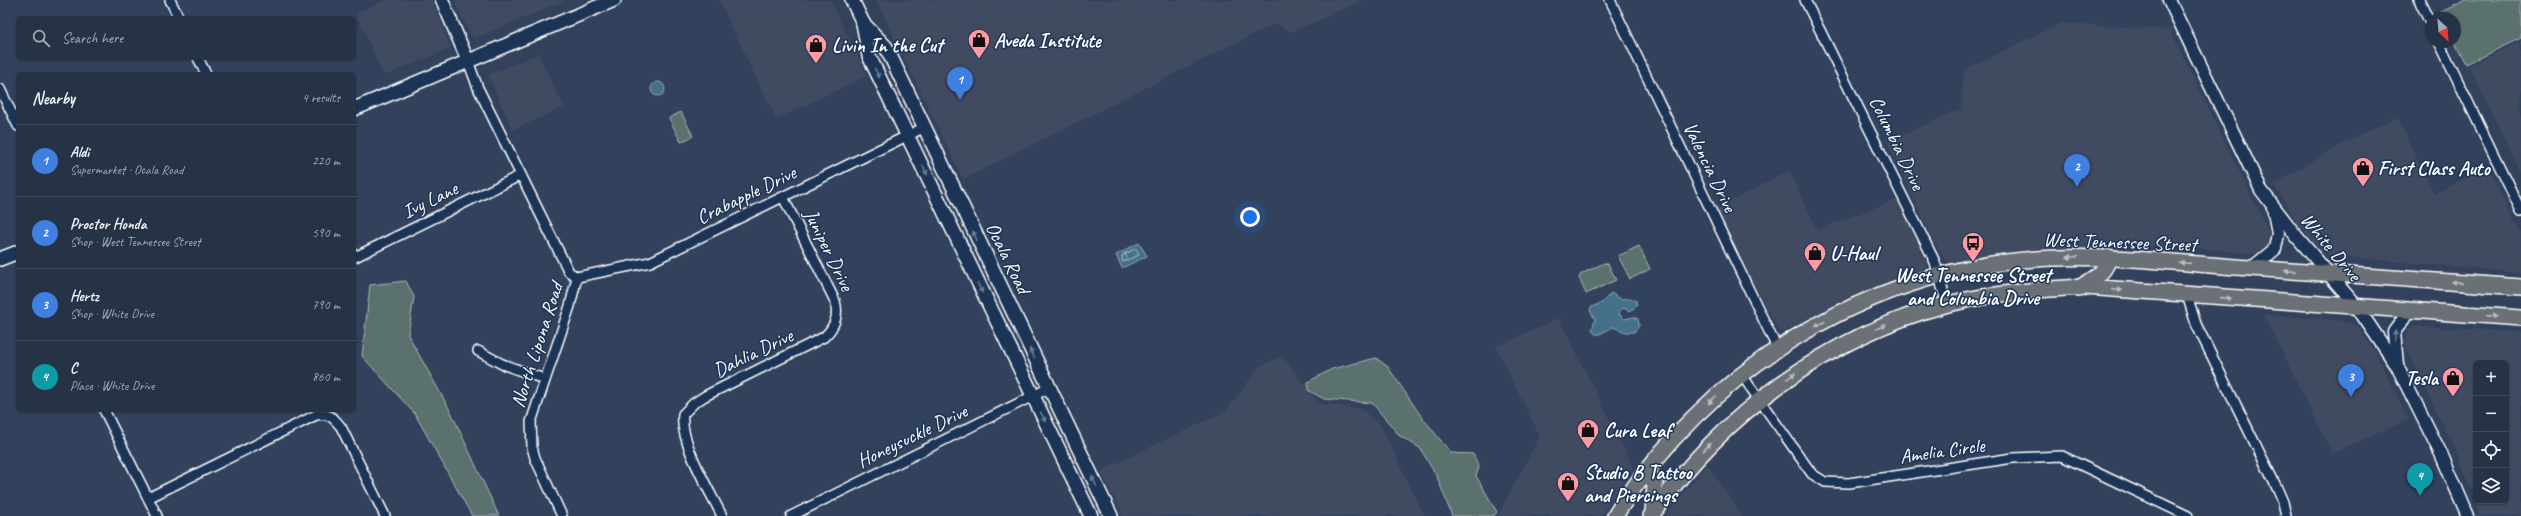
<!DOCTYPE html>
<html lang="en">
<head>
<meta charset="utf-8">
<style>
	:root { --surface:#263246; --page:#323e51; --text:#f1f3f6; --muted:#a4aab3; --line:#424d5f; --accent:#ff9aa2 }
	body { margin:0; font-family:Caveat,sans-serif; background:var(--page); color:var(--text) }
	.controls { position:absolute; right:12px; bottom:12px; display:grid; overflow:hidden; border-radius:6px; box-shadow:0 1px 3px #0004 }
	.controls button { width:36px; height:36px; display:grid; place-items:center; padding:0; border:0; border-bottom:1px solid var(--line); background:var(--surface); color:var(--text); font:20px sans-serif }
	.compass { position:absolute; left:2425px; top:12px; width:36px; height:36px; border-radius:50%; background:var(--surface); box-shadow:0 1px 3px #0004; rotate:154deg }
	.you { position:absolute; left:1250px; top:217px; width:14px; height:14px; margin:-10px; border:3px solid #fff; border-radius:50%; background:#1a73e8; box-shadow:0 0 0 6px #1a73e833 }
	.badge { display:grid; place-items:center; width:26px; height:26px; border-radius:50%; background:var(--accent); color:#fff; font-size:13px; font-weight:700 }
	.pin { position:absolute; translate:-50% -33px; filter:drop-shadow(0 1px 2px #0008) }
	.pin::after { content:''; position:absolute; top:21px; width:14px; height:12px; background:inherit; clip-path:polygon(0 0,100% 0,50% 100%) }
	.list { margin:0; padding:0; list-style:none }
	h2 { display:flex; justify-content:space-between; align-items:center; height:52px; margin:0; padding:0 16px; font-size:17px }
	h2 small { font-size:13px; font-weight:400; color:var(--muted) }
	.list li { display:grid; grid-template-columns:26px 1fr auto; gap:12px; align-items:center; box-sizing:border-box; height:72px; padding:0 16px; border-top:1px solid var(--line) }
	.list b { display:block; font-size:15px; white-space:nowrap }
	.list p { margin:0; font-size:13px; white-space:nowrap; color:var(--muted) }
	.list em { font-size:13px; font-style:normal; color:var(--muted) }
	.icon { flex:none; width:22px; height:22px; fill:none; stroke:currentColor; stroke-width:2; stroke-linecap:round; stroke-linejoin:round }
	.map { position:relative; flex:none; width:2521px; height:516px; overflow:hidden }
	.search { position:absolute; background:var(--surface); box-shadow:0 1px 3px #0004; left:16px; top:16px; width:340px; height:44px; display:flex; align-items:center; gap:10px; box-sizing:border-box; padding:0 14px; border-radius:6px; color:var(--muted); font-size:15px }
	.panel { position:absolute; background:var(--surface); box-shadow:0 1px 3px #0004; left:16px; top:72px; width:340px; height:340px; border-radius:6px }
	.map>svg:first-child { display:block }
</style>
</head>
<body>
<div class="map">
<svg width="2521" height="516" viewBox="0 0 2521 516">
	<rect width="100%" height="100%" fill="#32425d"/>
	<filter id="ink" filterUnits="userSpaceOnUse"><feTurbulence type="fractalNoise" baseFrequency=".025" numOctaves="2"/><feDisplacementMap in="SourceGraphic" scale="8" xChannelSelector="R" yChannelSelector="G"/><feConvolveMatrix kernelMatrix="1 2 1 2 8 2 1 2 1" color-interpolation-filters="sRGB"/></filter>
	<g filter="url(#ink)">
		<!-- built -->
		<g fill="#404b62" fill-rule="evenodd">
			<path d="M 386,0 L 432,0 L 451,48 L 384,76 L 356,13 Z"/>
			<path d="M 454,0 L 566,0 L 475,38 L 470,33 Z"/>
			<path d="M 719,0 L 830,0 L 867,76 L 776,119 Z"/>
			<path d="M 876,0 L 1361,0 L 1297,30 L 1291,32 L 1279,25 L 1274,24 L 963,179 Z"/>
			<path d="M 2061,23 L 2170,30 L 2269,232 L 2269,245 L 2265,250 L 2258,253 L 2243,253 L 2190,247 L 2046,248 L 1994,254 L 1960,262 L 1947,261 L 1933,240 L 1887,142 L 1961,109 L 1964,70 Z"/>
			<path d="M 2521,41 L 2521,174 L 2469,66 Z"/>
			<path d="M 538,54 L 564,107 L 513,130 L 488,75 Z"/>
			<path d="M 2397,117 L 2434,194 L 2487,167 L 2521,233 L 2521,274 L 2482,269 L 2332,256 L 2322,252 L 2295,220 L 2274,184 L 2346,142 Z"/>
			<path d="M 1789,171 L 1817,230 L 1900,198 L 1922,244 L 1927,262 L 1926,268 L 1850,297 L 1783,332 L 1778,330 L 1715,209 Z"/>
			<path d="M 2264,315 L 2337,320 L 2356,325 L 2376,353 L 2409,420 L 2332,453 Z"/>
			<path d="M 1559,318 L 1633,467 L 1601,516 L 1498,516 L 1540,436 L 1496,347 Z"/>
			<path d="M 2414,326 L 2521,332 L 2521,516 L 2482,516 L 2451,438 L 2447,434 L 2407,349 L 2405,343 L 2407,331 ZM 2476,363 L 2506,363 L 2506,501 L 2476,501 Z"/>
			<path d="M 1282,356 L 1319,403 L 1361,409 L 1381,426 L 1425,516 L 1123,516 L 1101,471 L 1226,411 L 1260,366 Z"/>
			<path d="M 1707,464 L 1742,516 L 1665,516 L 1667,514 Z"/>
		</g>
		<!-- green -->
		<g fill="#5a716d" stroke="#acb8b6">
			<path d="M 2466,0 L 2521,0 L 2521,38 L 2466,64 L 2455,42 L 2455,18 L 2442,18 L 2439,13 Z"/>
			<path d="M 681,112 L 693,136 L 681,142 L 669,118 Z"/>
			<path d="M 1639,246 L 1650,269 L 1630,279 L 1618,256 Z"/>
			<path d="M 1604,263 L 1608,264 L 1616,280 L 1586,294 L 1579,278 L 1581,274 Z"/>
			<path d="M 406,281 L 414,297 L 408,335 L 451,412 L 499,516 L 472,516 L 415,414 L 362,356 L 370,285 Z"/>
			<path d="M 1376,358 L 1388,367 L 1421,416 L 1451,453 L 1473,454 L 1479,467 L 1476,476 L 1497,512 L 1494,516 L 1452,516 L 1438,479 L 1420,448 L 1400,436 L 1372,403 L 1324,399 L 1308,390 L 1308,382 L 1332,369 Z"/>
		</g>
		<!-- water -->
		<g fill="#45708a" stroke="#8fa9b9">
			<circle cx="658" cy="89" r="7"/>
			<path d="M 1139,243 L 1147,256 L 1122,268 L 1116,255 L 1123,251 L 1127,258 L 1125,250 Z"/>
			<path d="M 1611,293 L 1621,299 L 1631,298 L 1636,301 L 1637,306 L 1630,311 L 1623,308 L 1619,311 L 1620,315 L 1624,319 L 1634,317 L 1638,319 L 1639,326 L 1634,332 L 1626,332 L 1613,327 L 1600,334 L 1595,334 L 1592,330 L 1595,319 L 1590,311 L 1591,307 L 1602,303 Z"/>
		</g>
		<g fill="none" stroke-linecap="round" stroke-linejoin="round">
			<!-- shore -->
			<path stroke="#b5c6d0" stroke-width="1" d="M 1136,249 L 1139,255 L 1123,262 L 1122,256 Z"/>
			<!-- minor casing -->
			<g stroke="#fff" stroke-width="12">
				<g id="minor">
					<path d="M 170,0 L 179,18"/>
					<path d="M 1610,0 L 1777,348"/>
					<path d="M 1805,0 L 1935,262 L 1947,305"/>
					<path d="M 2419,0 L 2431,25"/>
					<path d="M 2439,42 L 2521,211"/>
					<path d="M 198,58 L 206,74"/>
					<path d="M 468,61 L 478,88 L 560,254 L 569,272 L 577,277"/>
					<path d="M 0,89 L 18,126"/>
					<path d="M 354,254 L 355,257 L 521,175"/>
					<path d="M 577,277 L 650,262 L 925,127"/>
					<path d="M 2187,295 L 2196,324 L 2277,488 L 2283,502 L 2286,516"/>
					<path d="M 478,351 L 502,364 L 544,379"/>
					<path d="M 1741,374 L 1812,474 L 1825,482 L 1849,483 L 2013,458 L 2062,456 L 2188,516"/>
					<path d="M 104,410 L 157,516"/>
					<path d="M 148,498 L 316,415 C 329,413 333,417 341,427 L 385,516"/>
					<path d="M 562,516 L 535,458 L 532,447 L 531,422 L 570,306 L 577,277"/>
					<path d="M 722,516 C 710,491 679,442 683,414 L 694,403 L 705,396 L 824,337 C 835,327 839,316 835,301 L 783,197"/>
					<path d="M 791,516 L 1049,388"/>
				</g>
			</g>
			<!-- tertiary casing -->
			<g stroke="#fff" stroke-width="15">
				<g id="tertiary">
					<path d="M 442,0 L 468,61"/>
					<path d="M 2169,0 L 2261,190 L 2297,237 L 2357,307 L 2397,366 L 2442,456 L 2468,516"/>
					<path d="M 2252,268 L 2275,249 L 2278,233 L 2273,207"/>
					<path d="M 2397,365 L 2394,332 L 2410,310"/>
				</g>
			</g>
			<!-- secondary casing -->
			<g stroke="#fff" stroke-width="16">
				<g id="secondary">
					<path d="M 852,0 L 863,23 L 886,47 L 1111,516"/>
					<path d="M 863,23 L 869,56 L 1091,516"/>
					<path d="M 354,109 L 614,0"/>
					<path d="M 0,259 L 18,252"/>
				</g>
			</g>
			<!-- primary casing -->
			<g stroke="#fff" stroke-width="18">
				<g id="primary">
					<path d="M 2079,288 C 2093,279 2105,274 2109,257"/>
					<path d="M 1647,471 L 1655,484 L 1653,512"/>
					<path d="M 1615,516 C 1705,371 1865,271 2036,259 C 2102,254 2169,262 2236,267 C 2331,274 2426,280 2521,287"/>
					<path d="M 1651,516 C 1722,415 1827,336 1948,304 C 1993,293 2039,289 2085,287 L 2521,318"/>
				</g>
			</g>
			<!-- minor -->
			<use href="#minor" stroke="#1d3557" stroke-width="9"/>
			<!-- tertiary -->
			<use href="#tertiary" stroke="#1d3557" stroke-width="12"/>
			<!-- secondary -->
			<use href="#secondary" stroke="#1d3557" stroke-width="13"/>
			<!-- primary -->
			<use href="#primary" stroke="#6b7074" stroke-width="15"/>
		</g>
		<!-- one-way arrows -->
		<defs><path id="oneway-solid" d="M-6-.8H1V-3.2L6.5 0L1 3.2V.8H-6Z"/></defs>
		<g fill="#6c7c92">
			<use href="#oneway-solid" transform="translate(877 73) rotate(63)"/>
			<use href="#oneway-solid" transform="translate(925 170) rotate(65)"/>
			<use href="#oneway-solid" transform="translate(975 236) rotate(-115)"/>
			<use href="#oneway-solid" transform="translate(980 288) rotate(64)"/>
			<use href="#oneway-solid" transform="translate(2395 336) rotate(-88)"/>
			<use href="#oneway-solid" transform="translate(1032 353) rotate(-116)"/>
			<use href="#oneway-solid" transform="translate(1043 417) rotate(64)"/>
			<use href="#oneway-solid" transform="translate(1094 481) rotate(-116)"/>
		</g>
		<g fill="#bcbfc0">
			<use href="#oneway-solid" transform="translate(2072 257) rotate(178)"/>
			<use href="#oneway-solid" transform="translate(2185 263) rotate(-176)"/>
			<use href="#oneway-solid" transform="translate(2290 271) rotate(-176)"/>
			<use href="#oneway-solid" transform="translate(2457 282) rotate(-176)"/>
			<use href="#oneway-solid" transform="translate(2117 290) rotate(4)"/>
			<use href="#oneway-solid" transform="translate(2226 298) rotate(4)"/>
			<use href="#oneway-solid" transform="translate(2492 316) rotate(4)"/>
			<use href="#oneway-solid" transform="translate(1820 324) rotate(153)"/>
			<use href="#oneway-solid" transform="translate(1881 327) rotate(-23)"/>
			<use href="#oneway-solid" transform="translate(1791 376) rotate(-36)"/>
			<use href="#oneway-solid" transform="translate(1712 400) rotate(136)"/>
			<use href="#oneway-solid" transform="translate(1707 447) rotate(-47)"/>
		</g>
	</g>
	<!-- icons -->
	<defs>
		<g id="shop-pin" transform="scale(1.15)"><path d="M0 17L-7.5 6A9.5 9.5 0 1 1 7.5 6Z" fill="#ff9aa2" stroke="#1d3557"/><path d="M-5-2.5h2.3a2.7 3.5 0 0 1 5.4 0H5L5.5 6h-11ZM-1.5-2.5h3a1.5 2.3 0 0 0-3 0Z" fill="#111"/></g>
		<g id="bus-pin" transform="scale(1.15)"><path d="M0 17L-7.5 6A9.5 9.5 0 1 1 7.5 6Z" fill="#ff9aa2" stroke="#1d3557"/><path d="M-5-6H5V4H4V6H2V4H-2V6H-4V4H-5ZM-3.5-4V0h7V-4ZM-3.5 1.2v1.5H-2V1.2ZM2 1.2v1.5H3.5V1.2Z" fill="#111"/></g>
	</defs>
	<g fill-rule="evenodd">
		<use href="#shop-pin" x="979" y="40"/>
		<use href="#shop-pin" x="816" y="45"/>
		<use href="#shop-pin" x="2363" y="168"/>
		<use href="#bus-pin" x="1973" y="243"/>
		<use href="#shop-pin" x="1815" y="253"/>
		<use href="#shop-pin" x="2453" y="378"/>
		<use href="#shop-pin" x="1588" y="430"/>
		<use href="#shop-pin" x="1568" y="483"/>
	</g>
	<g text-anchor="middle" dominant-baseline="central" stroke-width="3" stroke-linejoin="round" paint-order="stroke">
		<!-- poi labels -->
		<g font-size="20" font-weight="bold" fill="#fff" stroke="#1d3557" text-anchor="start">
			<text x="994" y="40">Aveda Institute</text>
			<text x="832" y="45">Livin In the Cut</text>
			<text x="2378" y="168">First Class Auto</text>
			<text x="1830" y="253">U-Haul</text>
			<text x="1973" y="275" text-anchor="middle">West Tennessee Street<tspan x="1973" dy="23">and Columbia Drive</tspan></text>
			<text x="2438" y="378" text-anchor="end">Tesla</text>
			<text x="1604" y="430">Cura Leaf</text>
			<text x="1584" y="472">Studio B Tattoo<tspan x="1584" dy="23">and Piercings</tspan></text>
		</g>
		<!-- street labels -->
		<g font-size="20" fill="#fff" stroke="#1d3557">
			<text transform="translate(1897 143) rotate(64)">Columbia Drive</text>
			<text transform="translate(1710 167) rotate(64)">Valencia Drive</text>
			<text transform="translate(746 195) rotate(-26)">Crabapple Drive</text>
			<text transform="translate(430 200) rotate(-26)">Ivy Lane</text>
			<text transform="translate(2120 242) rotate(2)">West Tennessee Street</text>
			<text transform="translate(2331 247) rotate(50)">White Drive</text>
			<text transform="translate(829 250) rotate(64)">Juniper Drive</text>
			<text transform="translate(1008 258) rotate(64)">Ocala Road</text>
			<text transform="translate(537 345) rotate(-72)">North Lipona Road</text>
			<text transform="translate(753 353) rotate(-26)">Dahlia Drive</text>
			<text transform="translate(912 436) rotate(-26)">Honeysuckle Drive</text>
			<text transform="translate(1942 451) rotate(-8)">Amelia Circle</text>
		</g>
	</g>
</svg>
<div class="controls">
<button>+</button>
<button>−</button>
<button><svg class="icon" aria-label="locate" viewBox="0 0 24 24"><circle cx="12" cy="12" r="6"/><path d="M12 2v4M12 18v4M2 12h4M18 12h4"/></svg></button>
<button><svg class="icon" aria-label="layers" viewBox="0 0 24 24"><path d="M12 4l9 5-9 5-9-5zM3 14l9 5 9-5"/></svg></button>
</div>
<svg class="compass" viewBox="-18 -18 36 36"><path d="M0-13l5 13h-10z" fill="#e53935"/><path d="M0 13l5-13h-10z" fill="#a4aab3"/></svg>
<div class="you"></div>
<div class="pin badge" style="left:960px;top:100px;background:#3f7fe0">1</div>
<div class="pin badge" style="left:2077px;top:187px;background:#3f7fe0">2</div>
<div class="pin badge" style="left:2351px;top:397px;background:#3f7fe0">3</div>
<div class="pin badge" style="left:2420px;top:496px;background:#0f9aa8">4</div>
<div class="search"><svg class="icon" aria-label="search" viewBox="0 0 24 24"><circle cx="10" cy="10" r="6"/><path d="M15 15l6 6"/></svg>Search here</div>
<section class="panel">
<h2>Nearby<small>4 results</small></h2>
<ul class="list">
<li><span class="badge" style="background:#3f7fe0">1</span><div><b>Aldi</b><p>Supermarket · Ocala Road</p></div><em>220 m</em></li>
<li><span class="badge" style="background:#3f7fe0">2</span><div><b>Proctor Honda</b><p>Shop · West Tennessee Street</p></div><em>590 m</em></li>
<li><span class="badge" style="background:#3f7fe0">3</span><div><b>Hertz</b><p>Shop · White Drive</p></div><em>790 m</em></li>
<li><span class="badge" style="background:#0f9aa8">4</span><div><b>C</b><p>Place · White Drive</p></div><em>860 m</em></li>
</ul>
</section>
</div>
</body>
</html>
